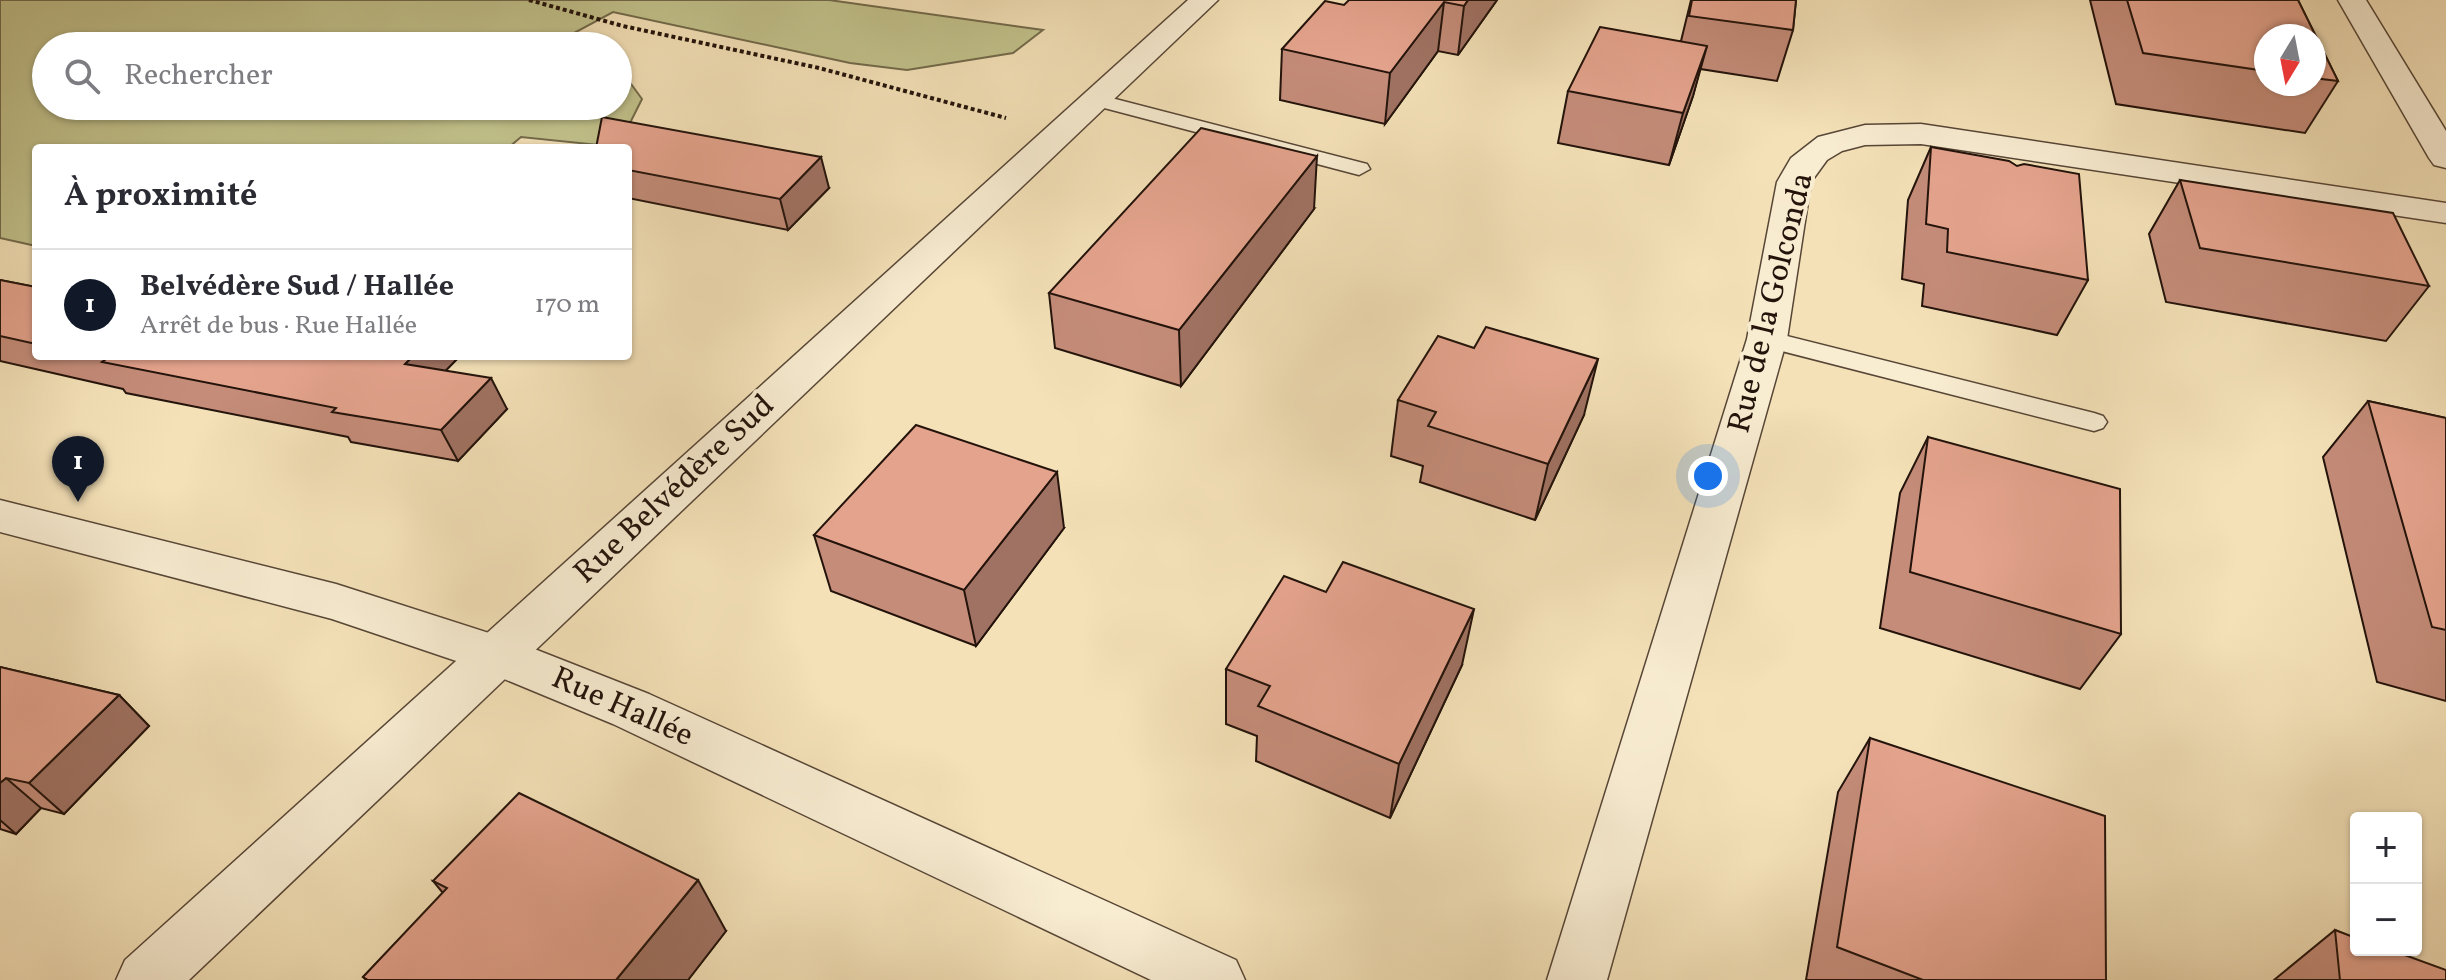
<!DOCTYPE html>
<html lang="fr">
<head>
<meta charset="utf-8">
<style>
	:root { --surface:#fff; --page:#f2f2f3; --text:#2b2b33; --muted:#7c7c81; --line:#e1e1e2; --accent:#111827 }
	body { margin:0; font-family:Vollkorn,serif; background:var(--page); color:var(--text) }
	.controls { position:absolute; right:24px; bottom:24px; display:grid; overflow:hidden; border-radius:8px; box-shadow:0 2px 6px #0004 }
	.controls button { width:72px; height:72px; display:grid; place-items:center; padding:0; border:0; border-bottom:2px solid var(--line); background:var(--surface); color:var(--text); font:40px sans-serif }
	.compass { position:absolute; left:2254px; top:24px; width:72px; height:72px; border-radius:50%; background:var(--surface); box-shadow:0 2px 6px #0004; rotate:190deg }
	.you { position:absolute; left:1708px; top:476px; width:28px; height:28px; margin:-20px; border:6px solid #fff; border-radius:50%; background:#1a73e8; box-shadow:0 0 0 12px #1a73e833 }
	.badge { display:grid; place-items:center; width:52px; height:52px; border-radius:50%; background:var(--accent); color:#fff; font-size:26px; font-weight:700 }
	.pin { position:absolute; translate:-50% -66px; filter:drop-shadow(0 2px 4px #0008) }
	.pin::after { content:''; position:absolute; top:42px; width:28px; height:24px; background:inherit; clip-path:polygon(0 0,100% 0,50% 100%) }
	.list { margin:0; padding:0; list-style:none }
	h2 { display:flex; justify-content:space-between; align-items:center; height:104px; margin:0; padding:0 32px; font-size:34px }
	h2 small { font-size:26px; font-weight:400; color:var(--muted) }
	.list li { display:grid; grid-template-columns:52px 1fr auto; gap:24px; align-items:center; box-sizing:border-box; height:112px; padding:0 32px; border-top:2px solid var(--line) }
	.list b { display:block; font-size:30px; white-space:nowrap }
	.list p { margin:0; font-size:26px; white-space:nowrap; color:var(--muted) }
	.list em { font-size:26px; font-style:normal; color:var(--muted) }
	.icon { flex:none; width:44px; height:44px; fill:none; stroke:currentColor; stroke-width:2; stroke-linecap:round; stroke-linejoin:round }
	.map { position:relative; flex:none; width:2446px; height:980px; overflow:hidden }
	.search { position:absolute; background:var(--surface); box-shadow:0 2px 6px #0004; left:32px; top:32px; width:600px; height:88px; display:flex; align-items:center; gap:20px; box-sizing:border-box; padding:0 28px; border-radius:44px; color:var(--muted); font-size:30px }
	.panel { position:absolute; background:var(--surface); box-shadow:0 2px 6px #0004; left:32px; top:144px; width:600px; height:216px; border-radius:8px }
	.map>svg:first-child { display:block }
</style>
</head>
<body>
<div class="map">
<svg width="2446" height="980" viewBox="0 0 2446 980">
	<rect width="100%" height="100%" fill="#f4e1b8"/>
	<filter id="stains"><feTurbulence type="fractalNoise" baseFrequency=".0025" numOctaves="4"/><feColorMatrix values="0 0 0 0 .2 0 0 0 0 .09 0 0 0 0 .02 0 0 0 .5 -.17"/></filter>
	<radialGradient id="worn" r=".72"><stop offset=".6" stop-color="#630" stop-opacity="0"/><stop offset="1" stop-color="#630" stop-opacity=".3"/></radialGradient>
	<!-- green -->
	<path fill="#c1c18b" stroke="#726a4b" stroke-width="2" d="M 0,0 L 829,0 L 1043,30 L 1013,53 L 907,70 L 850,63 L 613,12 L 559,41 L 568,46 L 46,46 L 46,106 L 618,106 L 618,66 L 642,99 L 618,147 L 521,137 L 508,148 L 36,148 L 36,246 L 0,238 Z"/>
	<g fill="none" stroke-linecap="round" stroke-linejoin="round">
		<!-- service casing -->
		<g stroke="#574636" stroke-width="3">
			<g id="service">
				<path d="M 1096,94 L 1367,164 L 1370,169 L 1359,175 L 1089,104 L 1086,100 Z"/>
				<path d="M 1767,331 L 2094,413 L 2103,416 L 2107,422 L 2103,428 L 2094,431 L 1758,345 L 1755,339 L 1758,333 Z"/>
			</g>
		</g>
		<!-- minor casing -->
		<g stroke="#574636" stroke-width="3">
			<g id="minor">
				<path d="M 2338,0 L 2366,0 L 2446,131 L 2446,168 L 2434,165 L 2429,158 Z"/>
				<path d="M 1921,124 L 2446,203 L 2446,223 L 1921,144 L 1865,145 L 1842,151 L 1827,160 L 1811,182 L 1787,339 L 1607,980 L 1547,980 L 1747,339 L 1777,182 L 1791,158 L 1818,137 L 1865,125 Z"/>
				<path d="M 0,500 L 336,584 L 514,641 L 649,694 L 1236,960 L 1245,980 L 1151,980 L 613,724 L 480,669 L 332,619 L 0,532 Z"/>
			</g>
		</g>
		<!-- tertiary casing -->
		<g stroke="#574636" stroke-width="3">
			<path id="tertiary" d="M 1188,0 L 1218,0 L 189,980 L 116,980 L 125,960 Z"/>
		</g>
		<!-- path -->
		<path stroke="#23130b" stroke-width="4" stroke-dasharray="4 3" stroke-linecap="butt" d="M 529,0 L 623,26 L 819,68 L 1006,118"/>
		<!-- service -->
		<use href="#service" fill="#f8ecd1" fill-rule="evenodd"/>
		<!-- minor -->
		<use href="#minor" fill="#f8ecd1" fill-rule="evenodd"/>
		<!-- tertiary -->
		<use href="#tertiary" fill="#f8ecd1" fill-rule="evenodd"/>
	</g>
	<!-- wall -->
	<g fill="#c48c79" stroke="#23130b" stroke-width="2" fill-rule="evenodd">
		<path d="M 1497,0 L 1458,55 L 1438,51 L 1385,124 L 1280,100 L 1282,49 L 1344,5 Z"/>
		<path d="M 1691,0 L 1796,0 L 1793,30 L 1777,81 L 1700,69 L 1693,96 L 1669,165 L 1558,143 L 1568,91 L 1681,41 Z"/>
		<path d="M 2090,0 L 2298,0 L 2338,81 L 2305,133 L 2116,104 ZM 2266,36 L 2314,36 L 2314,84 L 2266,84 Z"/>
		<path d="M 1931,147 L 2088,280 L 2057,335 L 1922,306 L 1924,284 L 1902,279 L 1908,200 Z"/>
		<path d="M 628,148 L 829,188 L 788,230 L 628,198 Z"/>
		<path d="M 2180,180 L 2429,286 L 2386,341 L 2166,302 L 2149,234 Z"/>
		<path d="M 1314,209 L 1181,386 L 1055,348 L 1049,293 Z"/>
		<path d="M 0,280 L 36,287 L 36,356 L 460,356 L 446,370 L 507,409 L 458,461 L 351,442 L 348,437 L 126,393 L 123,389 L 0,361 Z"/>
		<path d="M 1398,400 L 1584,415 L 1535,520 L 1420,482 L 1423,466 L 1391,456 Z"/>
		<path d="M 2368,401 L 2446,418 L 2446,701 L 2377,682 L 2323,457 Z"/>
		<path d="M 1928,437 L 2121,634 L 2080,689 L 1880,628 L 1900,493 Z"/>
		<path d="M 1064,528 L 976,646 L 831,591 L 814,535 Z"/>
		<path d="M 1462,665 L 1390,818 L 1256,761 L 1257,736 L 1226,724 L 1226,669 Z"/>
		<path d="M 0,667 L 119,695 L 149,726 L 64,814 L 41,808 L 16,834 L 0,829 Z"/>
		<path d="M 1870,738 L 2106,980 L 1806,980 L 1838,792 Z"/>
		<path d="M 433,881 L 726,931 L 688,980 L 366,980 L 363,977 L 443,893 Z"/>
		<path d="M 2335,930 L 2446,980 L 2274,980 Z"/>
	</g>
	<!-- shaded-wall -->
	<g fill="#a07263" stroke="#23130b" stroke-width="2">
		<path d="M 1468,0 L 1497,0 L 1458,55 L 1464,6 Z"/>
		<path d="M 1444,2 L 1438,51 L 1385,124 L 1390,73 Z"/>
		<path d="M 1707,46 L 1693,96 L 1669,165 L 1683,113 Z"/>
		<path d="M 1317,156 L 1314,209 L 1181,386 L 1179,330 Z"/>
		<path d="M 821,157 L 829,188 L 788,230 L 780,199 Z"/>
		<path d="M 413,356 L 460,356 L 422,395 L 405,364 Z"/>
		<path d="M 1598,359 L 1584,415 L 1535,520 L 1548,464 Z"/>
		<path d="M 491,378 L 507,409 L 458,461 L 441,430 Z"/>
		<path d="M 1057,472 L 1064,528 L 976,646 L 964,590 Z"/>
		<path d="M 1474,609 L 1462,665 L 1390,818 L 1399,764 Z"/>
		<path d="M 119,695 L 149,726 L 64,814 L 29,783 Z"/>
		<path d="M 6,778 L 41,808 L 16,834 L 0,820 L 0,783 Z"/>
		<path d="M 698,880 L 726,931 L 688,980 L 616,980 Z"/>
	</g>
	<!-- building -->
	<g fill="#e4a38d" stroke="#23130b" stroke-width="2">
		<path d="M 1349,0 L 1468,0 L 1464,6 L 1444,2 L 1390,73 L 1282,49 L 1325,1 L 1344,5 Z"/>
		<path d="M 1692,0 L 1796,0 L 1793,30 L 1689,16 Z"/>
		<path d="M 2127,0 L 2298,0 L 2338,81 L 2314,78 L 2314,36 L 2266,36 L 2266,71 L 2143,53 Z"/>
		<path d="M 1600,27 L 1707,46 L 1683,113 L 1568,91 Z"/>
		<path d="M 602,117 L 821,157 L 780,199 L 628,170 L 628,148 L 596,148 Z"/>
		<path d="M 1201,128 L 1317,156 L 1179,330 L 1049,293 Z"/>
		<path d="M 1931,147 L 2009,161 L 2017,166 L 2024,164 L 2079,174 L 2088,280 L 1947,252 L 1948,229 L 1926,224 Z"/>
		<path d="M 2180,180 L 2393,213 L 2429,286 L 2200,248 Z"/>
		<path d="M 0,280 L 36,287 L 36,344 L 0,336 Z"/>
		<path d="M 1486,327 L 1598,359 L 1548,464 L 1428,426 L 1436,412 L 1398,400 L 1438,336 L 1474,348 Z"/>
		<path d="M 91,356 L 413,356 L 405,364 L 491,378 L 441,430 L 332,412 L 336,408 L 102,362 L 106,359 Z"/>
		<path d="M 2368,401 L 2446,418 L 2446,630 L 2432,627 Z"/>
		<path d="M 916,425 L 1057,472 L 964,590 L 814,535 Z"/>
		<path d="M 1928,437 L 2120,489 L 2121,634 L 1910,572 Z"/>
		<path d="M 1343,562 L 1474,609 L 1399,764 L 1258,706 L 1270,686 L 1226,669 L 1284,576 L 1326,592 Z"/>
		<path d="M 0,667 L 119,695 L 29,783 L 6,778 L 0,783 Z"/>
		<path d="M 1870,738 L 2105,816 L 2106,980 L 1923,980 L 1837,947 Z"/>
		<path d="M 519,793 L 698,880 L 616,980 L 368,980 L 363,977 L 447,888 L 433,881 Z"/>
		<path d="M 2335,930 L 2356,938 L 2356,950 L 2391,950 L 2446,970 L 2446,980 L 2340,980 Z"/>
	</g>
	<g text-anchor="middle" dominant-baseline="central" stroke-width="8" stroke-linejoin="round" paint-order="stroke">
		<!-- street labels -->
		<g font-size="32" fill="#23130b" stroke="#f8ecd1">
			<text transform="translate(1772 303) rotate(-76)">Rue de la Golconda</text>
			<text transform="translate(675 490) rotate(-43)">Rue Belvédère Sud</text>
			<text transform="translate(622 708) rotate(24)">Rue Hallée</text>
		</g>
	</g>
	<rect width="100%" height="100%" filter="url(#stains)"/>
	<rect width="100%" height="100%" fill="url(#worn)"/>
</svg>
<div class="controls">
<button>+</button>
<button>−</button>
</div>
<svg class="compass" viewBox="-18 -18 36 36"><path d="M0-13l5 13h-10z" fill="#e53935"/><path d="M0 13l5-13h-10z" fill="#7c7c81"/></svg>
<div class="you"></div>
<div class="pin badge" style="left:78px;top:502px">1</div>
<div class="search"><svg class="icon" aria-label="search" viewBox="0 0 24 24"><circle cx="10" cy="10" r="6"/><path d="M15 15l6 6"/></svg>Rechercher</div>
<section class="panel">
<h2>À proximité<small></small></h2>
<ul class="list">
<li><span class="badge">1</span><div><b>Belvédère Sud / Hallée</b><p>Arrêt de bus · Rue Hallée</p></div><em>170 m</em></li>
</ul>
</section>
</div>
</body>
</html>
